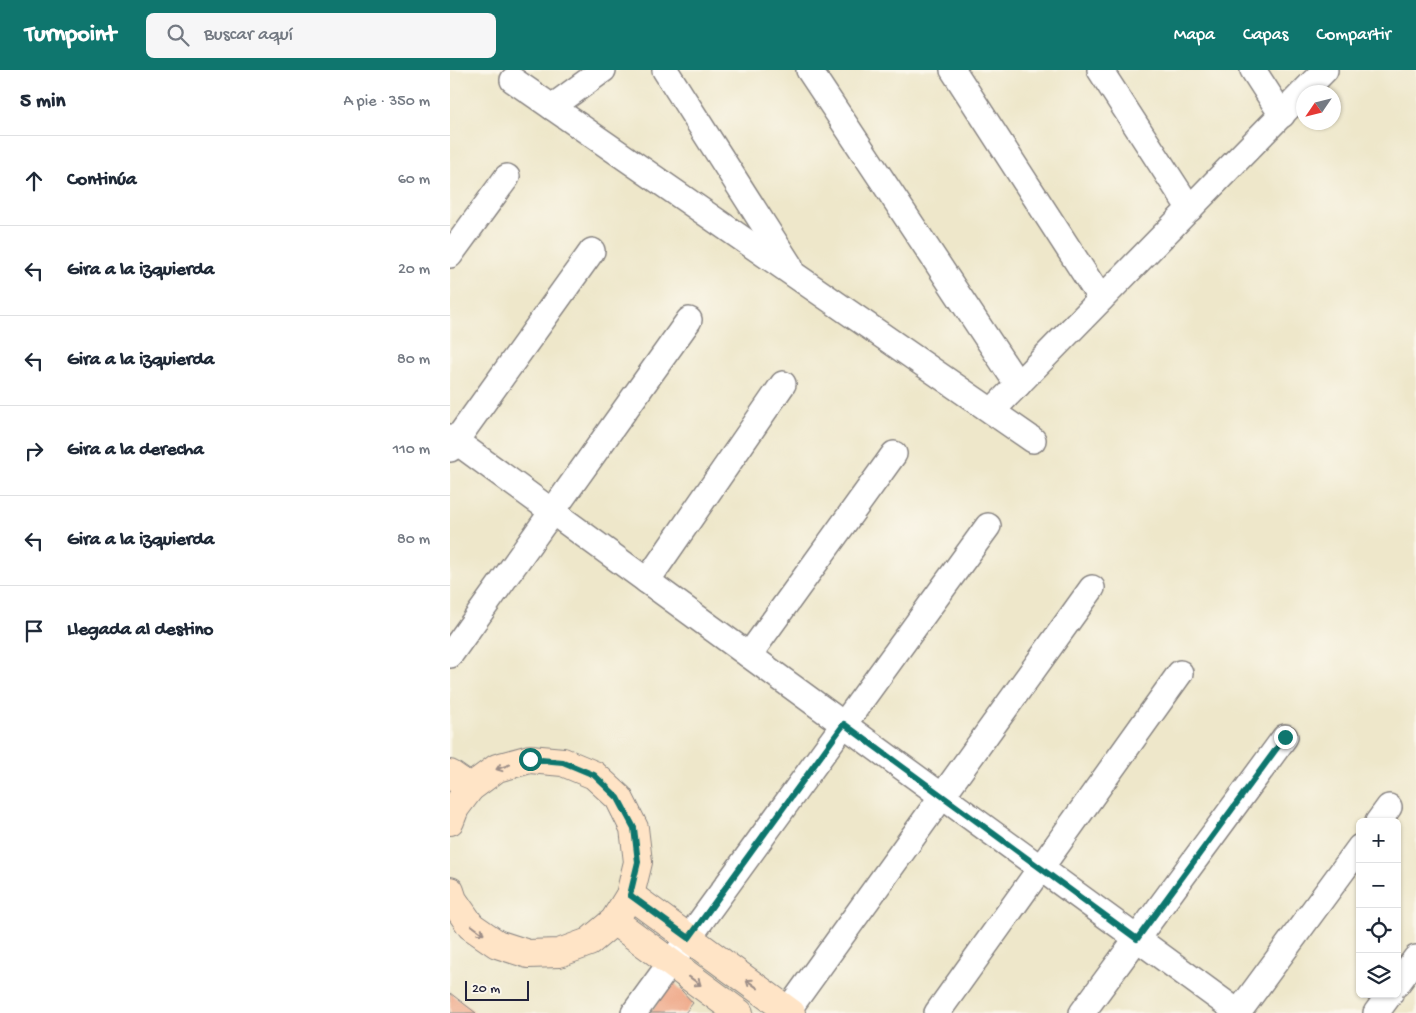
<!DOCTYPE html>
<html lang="es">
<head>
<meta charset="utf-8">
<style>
	:root { --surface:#fff; --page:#f6f6f7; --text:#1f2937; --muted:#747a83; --line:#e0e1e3; --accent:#0f766e }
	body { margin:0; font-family:"Gochi Hand",sans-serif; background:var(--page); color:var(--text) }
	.controls { position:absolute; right:15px; bottom:15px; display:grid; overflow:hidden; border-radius:8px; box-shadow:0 1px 4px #0004 }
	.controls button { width:45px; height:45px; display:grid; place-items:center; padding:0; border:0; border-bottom:1px solid var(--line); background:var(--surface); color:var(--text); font:25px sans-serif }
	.compass { position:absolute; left:846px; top:15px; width:45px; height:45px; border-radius:50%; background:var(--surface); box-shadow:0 1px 4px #0004; rotate:235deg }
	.scale { position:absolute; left:15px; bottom:12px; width:64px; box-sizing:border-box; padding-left:5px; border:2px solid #22223b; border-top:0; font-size:14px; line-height:18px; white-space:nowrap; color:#22223b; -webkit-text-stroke:4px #fbf7ec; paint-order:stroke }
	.stop { position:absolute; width:15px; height:15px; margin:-11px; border:4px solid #0f766e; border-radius:50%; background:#fff }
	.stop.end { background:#0f766e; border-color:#fff; box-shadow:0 1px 5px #0008 }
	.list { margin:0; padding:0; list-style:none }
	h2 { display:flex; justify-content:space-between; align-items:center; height:65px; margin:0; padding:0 20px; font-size:21px }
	h2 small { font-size:16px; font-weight:400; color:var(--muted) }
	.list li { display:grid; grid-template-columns:32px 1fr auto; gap:15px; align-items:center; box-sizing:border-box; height:90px; padding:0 20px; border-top:1px solid var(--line) }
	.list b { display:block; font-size:19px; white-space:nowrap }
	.list em { font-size:16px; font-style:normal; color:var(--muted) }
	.icon { flex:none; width:28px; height:28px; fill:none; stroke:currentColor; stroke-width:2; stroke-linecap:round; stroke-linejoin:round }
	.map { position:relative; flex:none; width:966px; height:943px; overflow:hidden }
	header { display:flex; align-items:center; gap:30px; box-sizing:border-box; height:70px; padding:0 25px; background:var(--accent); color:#fff }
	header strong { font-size:24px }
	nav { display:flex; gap:28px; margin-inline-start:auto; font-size:18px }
	.search { width:350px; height:45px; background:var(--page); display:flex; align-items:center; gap:12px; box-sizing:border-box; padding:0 18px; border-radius:8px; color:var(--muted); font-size:19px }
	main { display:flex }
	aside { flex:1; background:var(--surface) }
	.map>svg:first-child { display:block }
</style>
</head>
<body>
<header>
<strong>Turnpoint</strong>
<div class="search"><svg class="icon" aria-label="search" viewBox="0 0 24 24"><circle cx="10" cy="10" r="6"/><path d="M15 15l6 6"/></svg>Buscar aquí</div>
<nav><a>Mapa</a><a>Capas</a><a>Compartir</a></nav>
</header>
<main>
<aside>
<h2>5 min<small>A pie · 350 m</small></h2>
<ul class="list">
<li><svg class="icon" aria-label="ahead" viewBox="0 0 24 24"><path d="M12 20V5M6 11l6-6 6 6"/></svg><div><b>Continúa</b></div><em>60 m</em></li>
<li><svg class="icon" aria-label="left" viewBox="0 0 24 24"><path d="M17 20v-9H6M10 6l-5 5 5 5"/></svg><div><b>Gira a la izquierda</b></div><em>20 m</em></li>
<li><svg class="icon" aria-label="left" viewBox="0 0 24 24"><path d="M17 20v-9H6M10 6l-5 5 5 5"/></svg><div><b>Gira a la izquierda</b></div><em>80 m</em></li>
<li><svg class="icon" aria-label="right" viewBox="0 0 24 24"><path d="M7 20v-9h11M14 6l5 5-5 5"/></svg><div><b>Gira a la derecha</b></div><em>110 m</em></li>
<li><svg class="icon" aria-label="left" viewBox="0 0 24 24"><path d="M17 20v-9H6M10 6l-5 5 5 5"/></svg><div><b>Gira a la izquierda</b></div><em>80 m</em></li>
<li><svg class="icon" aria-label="arrive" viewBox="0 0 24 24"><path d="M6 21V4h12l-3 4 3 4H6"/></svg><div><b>Llegada al destino</b></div></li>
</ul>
</aside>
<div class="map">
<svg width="966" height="943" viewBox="0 0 966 943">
	<rect width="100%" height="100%" fill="#fbf7ec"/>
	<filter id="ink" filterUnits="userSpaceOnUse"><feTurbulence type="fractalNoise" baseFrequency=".02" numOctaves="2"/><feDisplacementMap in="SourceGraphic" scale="10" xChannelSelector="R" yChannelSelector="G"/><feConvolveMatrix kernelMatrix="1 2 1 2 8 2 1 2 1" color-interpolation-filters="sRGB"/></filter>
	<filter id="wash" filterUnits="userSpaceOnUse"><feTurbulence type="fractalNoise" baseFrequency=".0096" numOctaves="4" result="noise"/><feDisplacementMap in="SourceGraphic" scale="20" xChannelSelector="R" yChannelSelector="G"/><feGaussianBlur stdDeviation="1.12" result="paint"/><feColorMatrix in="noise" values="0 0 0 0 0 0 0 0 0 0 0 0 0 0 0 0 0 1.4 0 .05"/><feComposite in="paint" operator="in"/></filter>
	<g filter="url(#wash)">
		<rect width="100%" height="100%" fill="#eee7ca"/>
		<g id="blocks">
			<!-- building -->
			<g fill="#efa888">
				<path d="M 222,910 L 243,933 L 235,943 L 200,943 Z"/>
				<path d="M 0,923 L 26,943 L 0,943 Z"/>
			</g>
		</g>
	</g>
	<g filter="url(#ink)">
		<use href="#blocks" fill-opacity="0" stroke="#888482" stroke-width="1"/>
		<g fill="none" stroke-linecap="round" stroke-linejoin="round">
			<!-- street casing -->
			<g stroke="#888482" stroke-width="28">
				<g id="street">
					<path d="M 215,0 L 340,196"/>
					<path d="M 359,0 L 568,315"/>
					<path d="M 503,0 L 651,229"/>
					<path d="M 650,0 L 740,139"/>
					<path d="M 803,0 L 832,45"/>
					<path d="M 63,10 L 583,370"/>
					<path d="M 102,37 L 153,0"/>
					<path d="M 0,185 L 57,107"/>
					<path d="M 542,341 L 875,0"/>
					<path d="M 0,367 L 789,943"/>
					<path d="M 0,379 L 142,181"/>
					<path d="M 197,511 L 333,314"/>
					<path d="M 0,585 L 239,250"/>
					<path d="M 299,585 L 444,384"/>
					<path d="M 928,752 L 939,737"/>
					<path d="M 947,914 L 966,888"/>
					<path d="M 184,943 L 538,456"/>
					<path d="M 336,943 L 642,518"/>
					<path d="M 487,943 L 730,603"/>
					<path d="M 632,943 L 835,667"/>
					<path d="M 788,943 L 910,777"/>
					<path d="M 926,943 L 940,924"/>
				</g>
			</g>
			<!-- secondary casing -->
			<g stroke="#888482" stroke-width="30">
				<g id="secondary">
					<path d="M 0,704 L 20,718"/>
					<path d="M 0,751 L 5,738 L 20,718 L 47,698 L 80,689 L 113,692 L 144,705 L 169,728 L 184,758 L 188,792 L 180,825 L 164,851 L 139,872 L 109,883 L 78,884 L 47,874 L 21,856 L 3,830 L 0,821"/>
					<path d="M 180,825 L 341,943"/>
					<path d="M 164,851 L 289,943"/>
				</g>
			</g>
			<!-- street -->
			<use href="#street" stroke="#fff" stroke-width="25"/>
			<!-- secondary -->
			<use href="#secondary" stroke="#ffe4c6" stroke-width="28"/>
		</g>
		<!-- one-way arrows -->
		<defs><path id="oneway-shaft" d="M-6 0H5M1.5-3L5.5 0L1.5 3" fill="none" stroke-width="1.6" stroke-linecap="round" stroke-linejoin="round" transform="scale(1.25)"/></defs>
		<g stroke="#9c8d87">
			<use href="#oneway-shaft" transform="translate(53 697) rotate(161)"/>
			<use href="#oneway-shaft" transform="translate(28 860) rotate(37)"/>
			<use href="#oneway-shaft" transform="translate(245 911) rotate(36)"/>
			<use href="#oneway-shaft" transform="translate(302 914) rotate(-144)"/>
		</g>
	</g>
	<g fill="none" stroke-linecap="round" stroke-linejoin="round" filter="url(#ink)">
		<!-- route -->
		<path stroke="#0f766e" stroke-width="6" d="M 80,689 L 113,692 L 144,705 L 168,728 L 184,758 L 188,792 L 180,825 L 239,868 L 394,654 L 687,869 L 835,667"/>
	</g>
</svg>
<div class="controls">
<button>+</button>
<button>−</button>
<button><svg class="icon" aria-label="locate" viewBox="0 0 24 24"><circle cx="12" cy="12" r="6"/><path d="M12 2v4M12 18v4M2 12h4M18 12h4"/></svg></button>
<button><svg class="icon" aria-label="layers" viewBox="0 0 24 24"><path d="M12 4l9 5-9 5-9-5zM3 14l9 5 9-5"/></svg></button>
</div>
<svg class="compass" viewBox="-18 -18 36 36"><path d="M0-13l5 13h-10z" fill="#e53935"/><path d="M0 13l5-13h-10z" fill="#747a83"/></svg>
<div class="scale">20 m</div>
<div class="stop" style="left:80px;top:689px"></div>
<div class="stop end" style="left:835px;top:667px"></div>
</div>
</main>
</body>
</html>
